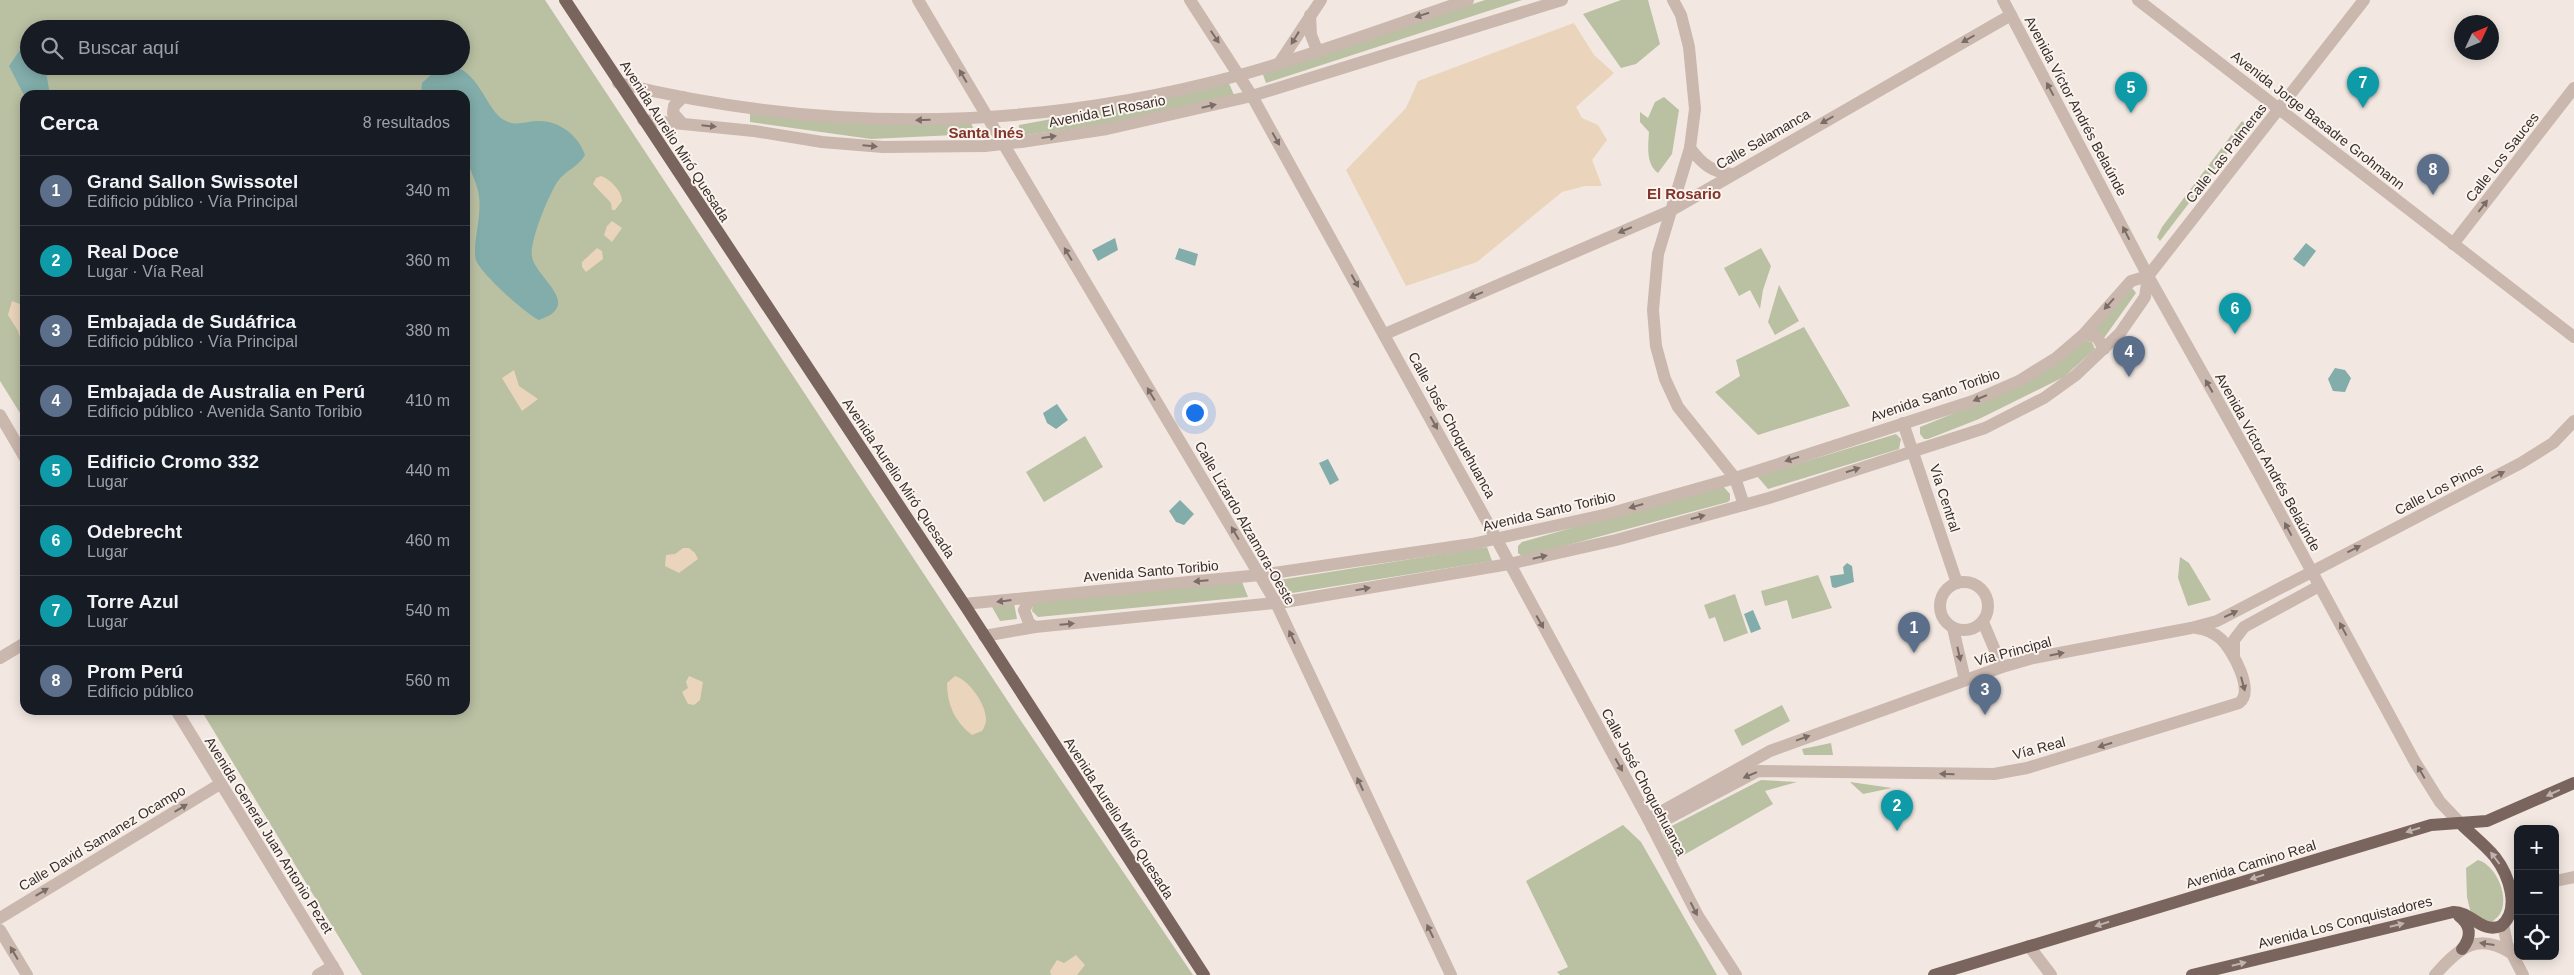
<!DOCTYPE html>
<html lang="es">
<head>
<meta charset="utf-8">
<style>
	:root { --surface:#171b24; --page:#242831; --text:#f1f3f6; --muted:#9ea1a6; --line:#363941; --accent:#0b8043 }
	body { margin:0; font-family:Helvetica,sans-serif; background:var(--page); color:var(--text) }
	.controls { position:absolute; right:15px; bottom:15px; display:grid; overflow:hidden; border-radius:10px; box-shadow:0 2px 12px #0003 }
	.controls button { width:45px; height:45px; display:grid; place-items:center; padding:0; border:0; border-bottom:1px solid var(--line); background:var(--surface); color:var(--text); font:25px sans-serif }
	.compass { position:absolute; left:2454px; top:15px; width:45px; height:45px; border-radius:50%; background:var(--surface); box-shadow:0 2px 12px #0003; rotate:46deg }
	.you { position:absolute; left:1194px; top:412px; width:18px; height:18px; margin:-12px; border:4px solid #fff; border-radius:50%; background:#1a73e8; box-shadow:0 0 0 8px #1a73e833 }
	.badge { display:grid; place-items:center; width:32px; height:32px; border-radius:50%; background:var(--accent); color:#fff; font-size:16px; font-weight:700 }
	.pin { position:absolute; translate:-50% -41px; filter:drop-shadow(0 1px 2px #0008) }
	.pin::after { content:''; position:absolute; top:26px; width:18px; height:15px; background:inherit; clip-path:polygon(0 0,100% 0,50% 100%) }
	.list { margin:0; padding:0; list-style:none }
	h2 { display:flex; justify-content:space-between; align-items:center; height:65px; margin:0; padding:0 20px; font-size:21px }
	h2 small { font-size:16px; font-weight:400; color:var(--muted) }
	.list li { display:grid; grid-template-columns:32px 1fr auto; gap:15px; align-items:center; box-sizing:border-box; height:70px; padding:0 20px; border-top:1px solid var(--line) }
	.list b { display:block; font-size:19px; white-space:nowrap }
	.list p { margin:0; font-size:16px; white-space:nowrap; color:var(--muted) }
	.list em { font-size:16px; font-style:normal; color:var(--muted) }
	.icon { flex:none; width:28px; height:28px; fill:none; stroke:currentColor; stroke-width:2; stroke-linecap:round; stroke-linejoin:round }
	.map { position:relative; flex:none; width:2574px; height:975px; overflow:hidden }
	.search { position:absolute; background:var(--surface); box-shadow:0 2px 12px #0003; left:20px; top:20px; width:450px; height:55px; display:flex; align-items:center; gap:12px; box-sizing:border-box; padding:0 18px; border-radius:28px; color:var(--muted); font-size:19px }
	.panel { position:absolute; background:var(--surface); box-shadow:0 2px 12px #0003; left:20px; top:90px; width:450px; height:625px; border-radius:15px }
	.map>svg:first-child { display:block }
</style>
</head>
<body>
<div class="map">
<svg width="2574" height="975" viewBox="0 0 2574 975">
	<rect width="100%" height="100%" fill="#f2e8e1"/>
	<!-- green -->
	<g fill="#bac0a2" fill-rule="evenodd">
		<path d="M 0,0 L 545,0 L 1013,709 L 1193,975 L 362,975 L 201,710 L 465,710 L 465,95 L 25,95 L 25,421 L 0,381 ZM 29,29 L 461,29 L 461,66 L 29,66 Z"/>
		<path d="M 1485,0 L 1522,0 L 1266,83 L 1262,72 Z"/>
		<path d="M 1621,0 L 1648,0 L 1660,44 L 1636,64 L 1621,68 L 1583,14 Z"/>
		<path d="M 1228,81 L 1234,95 L 1110,123 L 1020,136 L 1019,125 L 1111,108 Z"/>
		<path d="M 1664,97 L 1679,110 L 1672,154 L 1658,173 C 1646,164 1648,147 1649,132 L 1640,122 L 1640,112 L 1648,118 L 1655,102 Z"/>
		<path d="M 750,110 L 971,122 L 975,134 L 871,139 L 750,122 Z"/>
		<path d="M 2242,121 L 2248,126 L 2160,241 L 2157,237 L 2162,227 Z"/>
		<path d="M 1761,248 L 1771,266 L 1763,290 L 1760,309 L 1750,290 L 1739,296 L 1724,268 Z"/>
		<path d="M 1779,285 L 1799,321 L 1775,335 L 1768,322 Z"/>
		<path d="M 2130,289 L 2133,289 L 2136,293 L 2104,338 L 2092,329 Z"/>
		<path d="M 1804,327 L 1850,406 L 1758,435 L 1715,392 L 1740,376 L 1736,360 Z"/>
		<path d="M 2084,340 L 2092,342 L 2095,349 L 2064,377 L 1979,419 L 1928,439 L 1924,439 L 1920,434 L 1920,427 L 1977,404 Z"/>
		<path d="M 1896,434 L 1901,439 L 1899,449 L 1768,489 L 1757,476 Z"/>
		<path d="M 1085,436 L 1103,467 L 1044,502 L 1026,472 Z"/>
		<path d="M 1722,485 L 1730,494 L 1730,500 L 1728,502 L 1523,557 L 1518,553 L 1518,546 L 1522,542 Z"/>
		<path d="M 1487,547 L 1492,561 L 1286,594 L 1279,580 Z"/>
		<path d="M 2180,557 L 2189,563 L 2211,600 L 2188,606 L 2178,578 Z"/>
		<path d="M 1818,575 L 1832,608 L 1792,619 L 1787,600 L 1765,606 L 1761,591 Z"/>
		<path d="M 1242,582 L 1248,597 L 1038,617 L 1032,611 L 1033,605 L 1038,600 Z"/>
		<path d="M 1735,594 L 1748,633 L 1724,642 L 1715,617 L 1709,619 L 1704,605 Z"/>
		<path d="M 1014,603 L 1017,619 L 1000,621 L 992,607 Z"/>
		<path d="M 1782,705 L 1790,721 L 1742,746 L 1734,730 Z"/>
		<path d="M 1831,743 L 1833,755 L 1804,755 L 1802,749 Z"/>
		<path d="M 1761,780 L 1797,782 L 1765,791 L 1773,804 L 1675,860 L 1662,831 Z"/>
		<path d="M 1850,782 L 1892,788 L 1863,794 Z"/>
		<path d="M 1623,825 L 1641,842 L 1717,975 L 1560,975 L 1557,972 L 1568,967 L 1526,881 Z"/>
		<path d="M 2478,860 C 2496,865 2510,897 2500,914 C 2498,917 2494,920 2491,923 L 2471,914 L 2467,897 L 2466,868 Z"/>
	</g>
	<!-- sand -->
	<g fill="#ead4bb">
		<path d="M 1574,23 L 1594,55 L 1614,73 L 1576,107 L 1582,118 L 1598,125 L 1607,140 L 1592,160 L 1602,186 L 1585,186 L 1562,192 L 1477,262 L 1406,286 L 1346,170 L 1406,108 L 1418,81 Z"/>
		<path d="M 601,176 C 610,179 622,191 622,201 L 615,210 L 612,210 L 611,203 L 593,184 L 596,178 Z"/>
		<path d="M 612,221 L 622,228 L 612,242 L 604,235 L 607,226 Z"/>
		<path d="M 597,248 L 602,251 L 603,259 L 586,272 L 582,267 L 582,262 Z"/>
		<path d="M 12,301 L 25,306 L 25,353 L 18,331 L 8,315 Z"/>
		<path d="M 514,370 L 519,386 L 538,399 L 522,411 L 502,378 Z"/>
		<path d="M 683,548 L 689,548 L 695,553 L 698,559 L 679,573 L 665,566 L 666,555 L 675,554 Z"/>
		<path d="M 689,676 L 703,682 L 700,700 L 694,705 L 688,704 L 682,692 L 688,688 L 686,682 Z"/>
		<path d="M 955,676 C 969,680 986,704 986,720 C 986,723 984,728 982,731 L 972,735 C 955,722 947,705 947,683 Z"/>
		<path d="M 1076,955 L 1085,965 L 1077,975 L 1051,975 L 1050,971 L 1057,960 L 1064,963 Z"/>
	</g>
	<!-- water -->
	<g fill="#82adaa">
		<path d="M 29,37 L 29,66 L 45,66 L 50,95 L 25,95 L 25,97 L 9,66 Z"/>
		<path d="M 448,66 C 478,66 486,111 504,120 C 516,127 527,121 538,121 C 559,120 579,136 585,155 C 577,168 566,170 558,181 C 549,194 529,242 532,257 C 536,278 584,305 539,320 C 526,314 480,273 476,260 C 472,244 482,217 479,196 C 477,181 468,168 465,152 C 462,135 465,113 465,95 L 421,95 L 422,83 L 435,71 Z"/>
		<path d="M 1115,238 L 1118,250 L 1098,261 L 1092,250 Z"/>
		<path d="M 2306,243 L 2316,251 L 2304,267 L 2293,259 Z"/>
		<path d="M 1179,248 L 1198,254 L 1195,266 L 1175,259 Z"/>
		<path d="M 2335,368 L 2345,370 L 2351,378 L 2345,392 L 2333,391 L 2328,379 Z"/>
		<path d="M 1057,404 L 1068,420 L 1056,429 L 1047,423 L 1043,413 Z"/>
		<path d="M 1328,459 L 1339,480 L 1330,485 L 1319,463 Z"/>
		<path d="M 1180,500 L 1194,514 L 1184,525 L 1176,522 L 1169,511 Z"/>
		<path d="M 1847,563 L 1852,566 L 1854,582 L 1835,588 L 1832,587 L 1830,576 L 1844,574 L 1843,567 Z"/>
		<path d="M 1753,610 L 1761,629 L 1751,633 L 1744,614 Z"/>
	</g>
	<g fill="none" stroke-linecap="round" stroke-linejoin="round">
		<!-- minor -->
		<g stroke="#cab7ae" stroke-width="12">
			<path d="M 918,0 L 1276,603 L 1451,975"/>
			<path d="M 1190,0 L 1252,96 L 1490,527 L 1648,819 L 1698,916 L 1736,975"/>
			<path d="M 1673,0 L 1681,15 L 1689,47 L 1695,109 L 1690,148 L 1658,254 L 1653,310 L 1656,346 L 1665,379 L 1678,407 L 1735,478 L 1744,505"/>
			<path d="M 2003,0 L 2148,276 L 2259,474 L 2415,762 L 2440,802 L 2461,824"/>
			<path d="M 2138,0 L 2574,337"/>
			<path d="M 1310,15 L 1311,35 L 1317,50"/>
			<path d="M 1280,62 L 1321,0"/>
			<path d="M 618,83 C 826,134 1033,131 1240,75 C 1317,54 1393,25 1468,0"/>
			<path d="M 643,120 L 754,131 L 822,142 L 883,147 L 985,146 L 1021,142 L 1107,129 L 1252,96 L 1562,0"/>
			<path d="M 682,123 L 673,113 L 674,106 L 683,97"/>
			<path d="M 1690,148 C 1702,164 1713,173 1733,174"/>
			<path d="M 2453,244 L 2574,88"/>
			<path d="M 2148,276 L 2364,0"/>
			<path d="M 1385,334 L 1670,211 L 2011,15"/>
			<path d="M 2084,334 L 2097,337 L 2104,349"/>
			<path d="M 0,415 L 25,458"/>
			<path d="M 1903,423 L 1957,583"/>
			<circle cx="1964" cy="606" r="24"/>
			<path d="M 1031,598 L 1024,610 L 1029,623 L 1035,627"/>
			<path d="M 964,604 L 1260,575 L 1472,544 L 1608,514 L 1735,478 L 1973,401 L 2019,381 L 2056,358 L 2084,334 L 2131,281 L 2148,276"/>
			<path d="M 1983,622 L 2002,667"/>
			<path d="M 1953,628 L 1965,680"/>
			<path d="M 984,636 L 1035,627 L 1285,602 L 1509,564 L 1616,540 L 1769,498 L 1985,428 L 2044,398 L 2076,375 L 2120,333 L 2145,297 L 2148,276"/>
			<path d="M 2234,655 L 2234,640 L 2244,627 L 2319,586"/>
			<path d="M 0,658 L 25,643"/>
			<path d="M 176,710 L 338,975"/>
			<path d="M 1648,819 L 1770,751 L 2002,667 L 2033,658 L 2191,628 L 2217,621 L 2521,463 L 2553,443 L 2574,421"/>
			<path d="M 1652,827 L 1758,771 L 1994,774 L 2027,768 L 2239,703 C 2255,691 2233,651 2221,639 C 2214,633 2205,629 2196,628"/>
			<path d="M 2555,881 L 2574,877"/>
			<path d="M 0,918 L 220,784"/>
			<path d="M 2503,924 L 2507,944 L 2523,975"/>
			<path d="M 0,930 L 27,975"/>
			<path d="M 2029,946 L 2051,975"/>
			<path d="M 318,975 L 333,966"/>
			<path d="M 2435,975 C 2458,949 2477,931 2511,953"/>
		</g>
		<!-- major -->
		<g stroke="#79645e" stroke-width="12">
			<path d="M 565,0 L 964,604 L 1204,975"/>
			<path d="M 2459,916 C 2471,925 2472,937 2462,949"/>
			<path d="M 1934,975 L 2431,825 L 2487,821 L 2574,783"/>
			<path d="M 2192,975 L 2453,912 C 2471,911 2481,934 2501,926 C 2521,910 2509,875 2495,857 C 2485,845 2472,835 2461,824"/>
		</g>
	</g>
	<!-- one-way arrows -->
	<defs><path id="oneway-solid" d="M-6-.8H1V-3.2L6.5 0L1 3.2V.8H-6Z" transform="scale(1.25)"/></defs>
	<g fill="#7a6c66">
		<use href="#oneway-solid" transform="translate(1422 15) rotate(162)"/>
		<use href="#oneway-solid" transform="translate(1215 37) rotate(56)"/>
		<use href="#oneway-solid" transform="translate(1295 38) rotate(122)"/>
		<use href="#oneway-solid" transform="translate(1968 39) rotate(150)"/>
		<use href="#oneway-solid" transform="translate(963 76) rotate(-120)"/>
		<use href="#oneway-solid" transform="translate(2050 89) rotate(-118)"/>
		<use href="#oneway-solid" transform="translate(1209 106) rotate(-13)"/>
		<use href="#oneway-solid" transform="translate(923 120) rotate(179)"/>
		<use href="#oneway-solid" transform="translate(1827 120) rotate(150)"/>
		<use href="#oneway-solid" transform="translate(709 126) rotate(6)"/>
		<use href="#oneway-solid" transform="translate(1049 137) rotate(-8)"/>
		<use href="#oneway-solid" transform="translate(1276 139) rotate(61)"/>
		<use href="#oneway-solid" transform="translate(870 146) rotate(5)"/>
		<use href="#oneway-solid" transform="translate(2483 206) rotate(-52)"/>
		<use href="#oneway-solid" transform="translate(1625 230) rotate(157)"/>
		<use href="#oneway-solid" transform="translate(2126 233) rotate(-117)"/>
		<use href="#oneway-solid" transform="translate(1068 254) rotate(-121)"/>
		<use href="#oneway-solid" transform="translate(1355 281) rotate(61)"/>
		<use href="#oneway-solid" transform="translate(1476 295) rotate(157)"/>
		<use href="#oneway-solid" transform="translate(2109 304) rotate(132)"/>
		<use href="#oneway-solid" transform="translate(2209 386) rotate(-120)"/>
		<use href="#oneway-solid" transform="translate(1151 394) rotate(-121)"/>
		<use href="#oneway-solid" transform="translate(1980 398) rotate(157)"/>
		<use href="#oneway-solid" transform="translate(1434 423) rotate(61)"/>
		<use href="#oneway-solid" transform="translate(1792 459) rotate(162)"/>
		<use href="#oneway-solid" transform="translate(1853 470) rotate(-18)"/>
		<use href="#oneway-solid" transform="translate(2498 475) rotate(-27)"/>
		<use href="#oneway-solid" transform="translate(1636 506) rotate(164)"/>
		<use href="#oneway-solid" transform="translate(1698 517) rotate(-15)"/>
		<use href="#oneway-solid" transform="translate(2288 529) rotate(-118)"/>
		<use href="#oneway-solid" transform="translate(1235 533) rotate(-121)"/>
		<use href="#oneway-solid" transform="translate(2354 549) rotate(-27)"/>
		<use href="#oneway-solid" transform="translate(1540 557) rotate(-13)"/>
		<use href="#oneway-solid" transform="translate(1201 581) rotate(175)"/>
		<use href="#oneway-solid" transform="translate(1363 589) rotate(-10)"/>
		<use href="#oneway-solid" transform="translate(1004 601) rotate(173)"/>
		<use href="#oneway-solid" transform="translate(2231 614) rotate(-25)"/>
		<use href="#oneway-solid" transform="translate(1540 622) rotate(61)"/>
		<use href="#oneway-solid" transform="translate(1067 624) rotate(-5)"/>
		<use href="#oneway-solid" transform="translate(2343 629) rotate(-118)"/>
		<use href="#oneway-solid" transform="translate(1292 637) rotate(-115)"/>
		<use href="#oneway-solid" transform="translate(1959 654) rotate(77)"/>
		<use href="#oneway-solid" transform="translate(2057 654) rotate(-11)"/>
		<use href="#oneway-solid" transform="translate(2243 684) rotate(75)"/>
		<use href="#oneway-solid" transform="translate(1803 738) rotate(-20)"/>
		<use href="#oneway-solid" transform="translate(2105 745) rotate(163)"/>
		<use href="#oneway-solid" transform="translate(1619 765) rotate(61)"/>
		<use href="#oneway-solid" transform="translate(2421 772) rotate(-120)"/>
		<use href="#oneway-solid" transform="translate(1947 774) rotate(-178)"/>
		<use href="#oneway-solid" transform="translate(1750 775) rotate(157)"/>
		<use href="#oneway-solid" transform="translate(1360 784) rotate(-115)"/>
		<use href="#oneway-solid" transform="translate(181 808) rotate(-31)"/>
		<use href="#oneway-solid" transform="translate(42 892) rotate(-31)"/>
		<use href="#oneway-solid" transform="translate(1694 909) rotate(63)"/>
		<use href="#oneway-solid" transform="translate(1430 931) rotate(-116)"/>
		<use href="#oneway-solid" transform="translate(2487 944) rotate(-172)"/>
		<use href="#oneway-solid" transform="translate(14 953) rotate(-121)"/>
	</g>
	<g fill="#c0b3ad">
		<use href="#oneway-solid" transform="translate(2553 793) rotate(155)"/>
		<use href="#oneway-solid" transform="translate(2413 830) rotate(163)"/>
		<use href="#oneway-solid" transform="translate(2495 858) rotate(-127)"/>
		<use href="#oneway-solid" transform="translate(2257 877) rotate(163)"/>
		<use href="#oneway-solid" transform="translate(2102 924) rotate(163)"/>
		<use href="#oneway-solid" transform="translate(2397 925) rotate(-14)"/>
		<use href="#oneway-solid" transform="translate(2239 964) rotate(-14)"/>
	</g>
	<g text-anchor="middle" dominant-baseline="central" stroke-width="4" stroke-linejoin="round" paint-order="stroke">
		<!-- street labels -->
		<g font-size="14" fill="#392e2b" stroke="#faf3ee">
			<text transform="translate(2076 106) rotate(62)">Avenida Víctor Andrés Belaúnde</text>
			<text transform="translate(1107 111) rotate(-11)">Avenida El Rosario</text>
			<text transform="translate(2318 120) rotate(38)">Avenida Jorge Basadre Grohmann</text>
			<text transform="translate(1763 139) rotate(-30)">Calle Salamanca</text>
			<text transform="translate(675 141) rotate(57)">Avenida Aurelio Miró Quesada</text>
			<text transform="translate(2226 153) rotate(-52)">Calle Las Palmeras</text>
			<text transform="translate(2502 157) rotate(-52)">Calle Los Sauces</text>
			<text transform="translate(1935 395) rotate(-19)">Avenida Santo Toribio</text>
			<text transform="translate(1452 425) rotate(61)">Calle José Choquehuanca</text>
			<text transform="translate(2268 462) rotate(61)">Avenida Víctor Andrés Belaúnde</text>
			<text transform="translate(899 478) rotate(56)">Avenida Aurelio Miró Quesada</text>
			<text transform="translate(2439 489) rotate(-27)">Calle Los Pinos</text>
			<text transform="translate(1945 498) rotate(72)">Vía Central</text>
			<text transform="translate(1549 511) rotate(-13)">Avenida Santo Toribio</text>
			<text transform="translate(1245 523) rotate(60)">Calle Lizardo Alzamora-Oeste</text>
			<text transform="translate(1151 571) rotate(-5)">Avenida Santo Toribio</text>
			<text transform="translate(2013 651) rotate(-15)">Vía Principal</text>
			<text transform="translate(2039 748) rotate(-15)">Vía Real</text>
			<text transform="translate(1644 782) rotate(62)">Calle José Choquehuanca</text>
			<text transform="translate(1119 818) rotate(57)">Avenida Aurelio Miró Quesada</text>
			<text transform="translate(269 835) rotate(58)">Avenida General Juan Antonio Pezet</text>
			<text transform="translate(102 838) rotate(-31)">Calle David Samanez Ocampo</text>
			<text transform="translate(2251 864) rotate(-17)">Avenida Camino Real</text>
			<text transform="translate(2345 922) rotate(-14)">Avenida Los Conquistadores</text>
		</g>
		<!-- neighbourhood labels -->
		<g font-size="15" font-weight="bold" fill="#82352a" stroke="#faf3ee">
			<text x="986" y="132">Santa Inés</text>
			<text x="1684" y="193">El Rosario</text>
		</g>
	</g>
</svg>
<div class="controls">
<button>+</button>
<button>−</button>
<button><svg class="icon" aria-label="locate" viewBox="0 0 24 24"><circle cx="12" cy="12" r="6"/><path d="M12 2v4M12 18v4M2 12h4M18 12h4"/></svg></button>
</div>
<svg class="compass" viewBox="-18 -18 36 36"><path d="M0-13l5 13h-10z" fill="#e53935"/><path d="M0 13l5-13h-10z" fill="#9ea1a6"/></svg>
<div class="you"></div>
<div class="pin badge" style="left:1914px;top:653px;background:#5c6f8a">1</div>
<div class="pin badge" style="left:1897px;top:831px;background:#0f9aa8">2</div>
<div class="pin badge" style="left:1985px;top:715px;background:#5c6f8a">3</div>
<div class="pin badge" style="left:2129px;top:377px;background:#5c6f8a">4</div>
<div class="pin badge" style="left:2131px;top:113px;background:#0f9aa8">5</div>
<div class="pin badge" style="left:2235px;top:334px;background:#0f9aa8">6</div>
<div class="pin badge" style="left:2363px;top:108px;background:#0f9aa8">7</div>
<div class="pin badge" style="left:2433px;top:195px;background:#5c6f8a">8</div>
<div class="search"><svg class="icon" aria-label="search" viewBox="0 0 24 24"><circle cx="10" cy="10" r="6"/><path d="M15 15l6 6"/></svg>Buscar aquí</div>
<section class="panel">
<h2>Cerca<small>8 resultados</small></h2>
<ul class="list">
<li><span class="badge" style="background:#5c6f8a">1</span><div><b>Grand Sallon Swissotel</b><p>Edificio público · Vía Principal</p></div><em>340 m</em></li>
<li><span class="badge" style="background:#0f9aa8">2</span><div><b>Real Doce</b><p>Lugar · Vía Real</p></div><em>360 m</em></li>
<li><span class="badge" style="background:#5c6f8a">3</span><div><b>Embajada de Sudáfrica</b><p>Edificio público · Vía Principal</p></div><em>380 m</em></li>
<li><span class="badge" style="background:#5c6f8a">4</span><div><b>Embajada de Australia en Perú</b><p>Edificio público · Avenida Santo Toribio</p></div><em>410 m</em></li>
<li><span class="badge" style="background:#0f9aa8">5</span><div><b>Edificio Cromo 332</b><p>Lugar</p></div><em>440 m</em></li>
<li><span class="badge" style="background:#0f9aa8">6</span><div><b>Odebrecht</b><p>Lugar</p></div><em>460 m</em></li>
<li><span class="badge" style="background:#0f9aa8">7</span><div><b>Torre Azul</b><p>Lugar</p></div><em>540 m</em></li>
<li><span class="badge" style="background:#5c6f8a">8</span><div><b>Prom Perú</b><p>Edificio público</p></div><em>560 m</em></li>
</ul>
</section>
</div>
</body>
</html>
